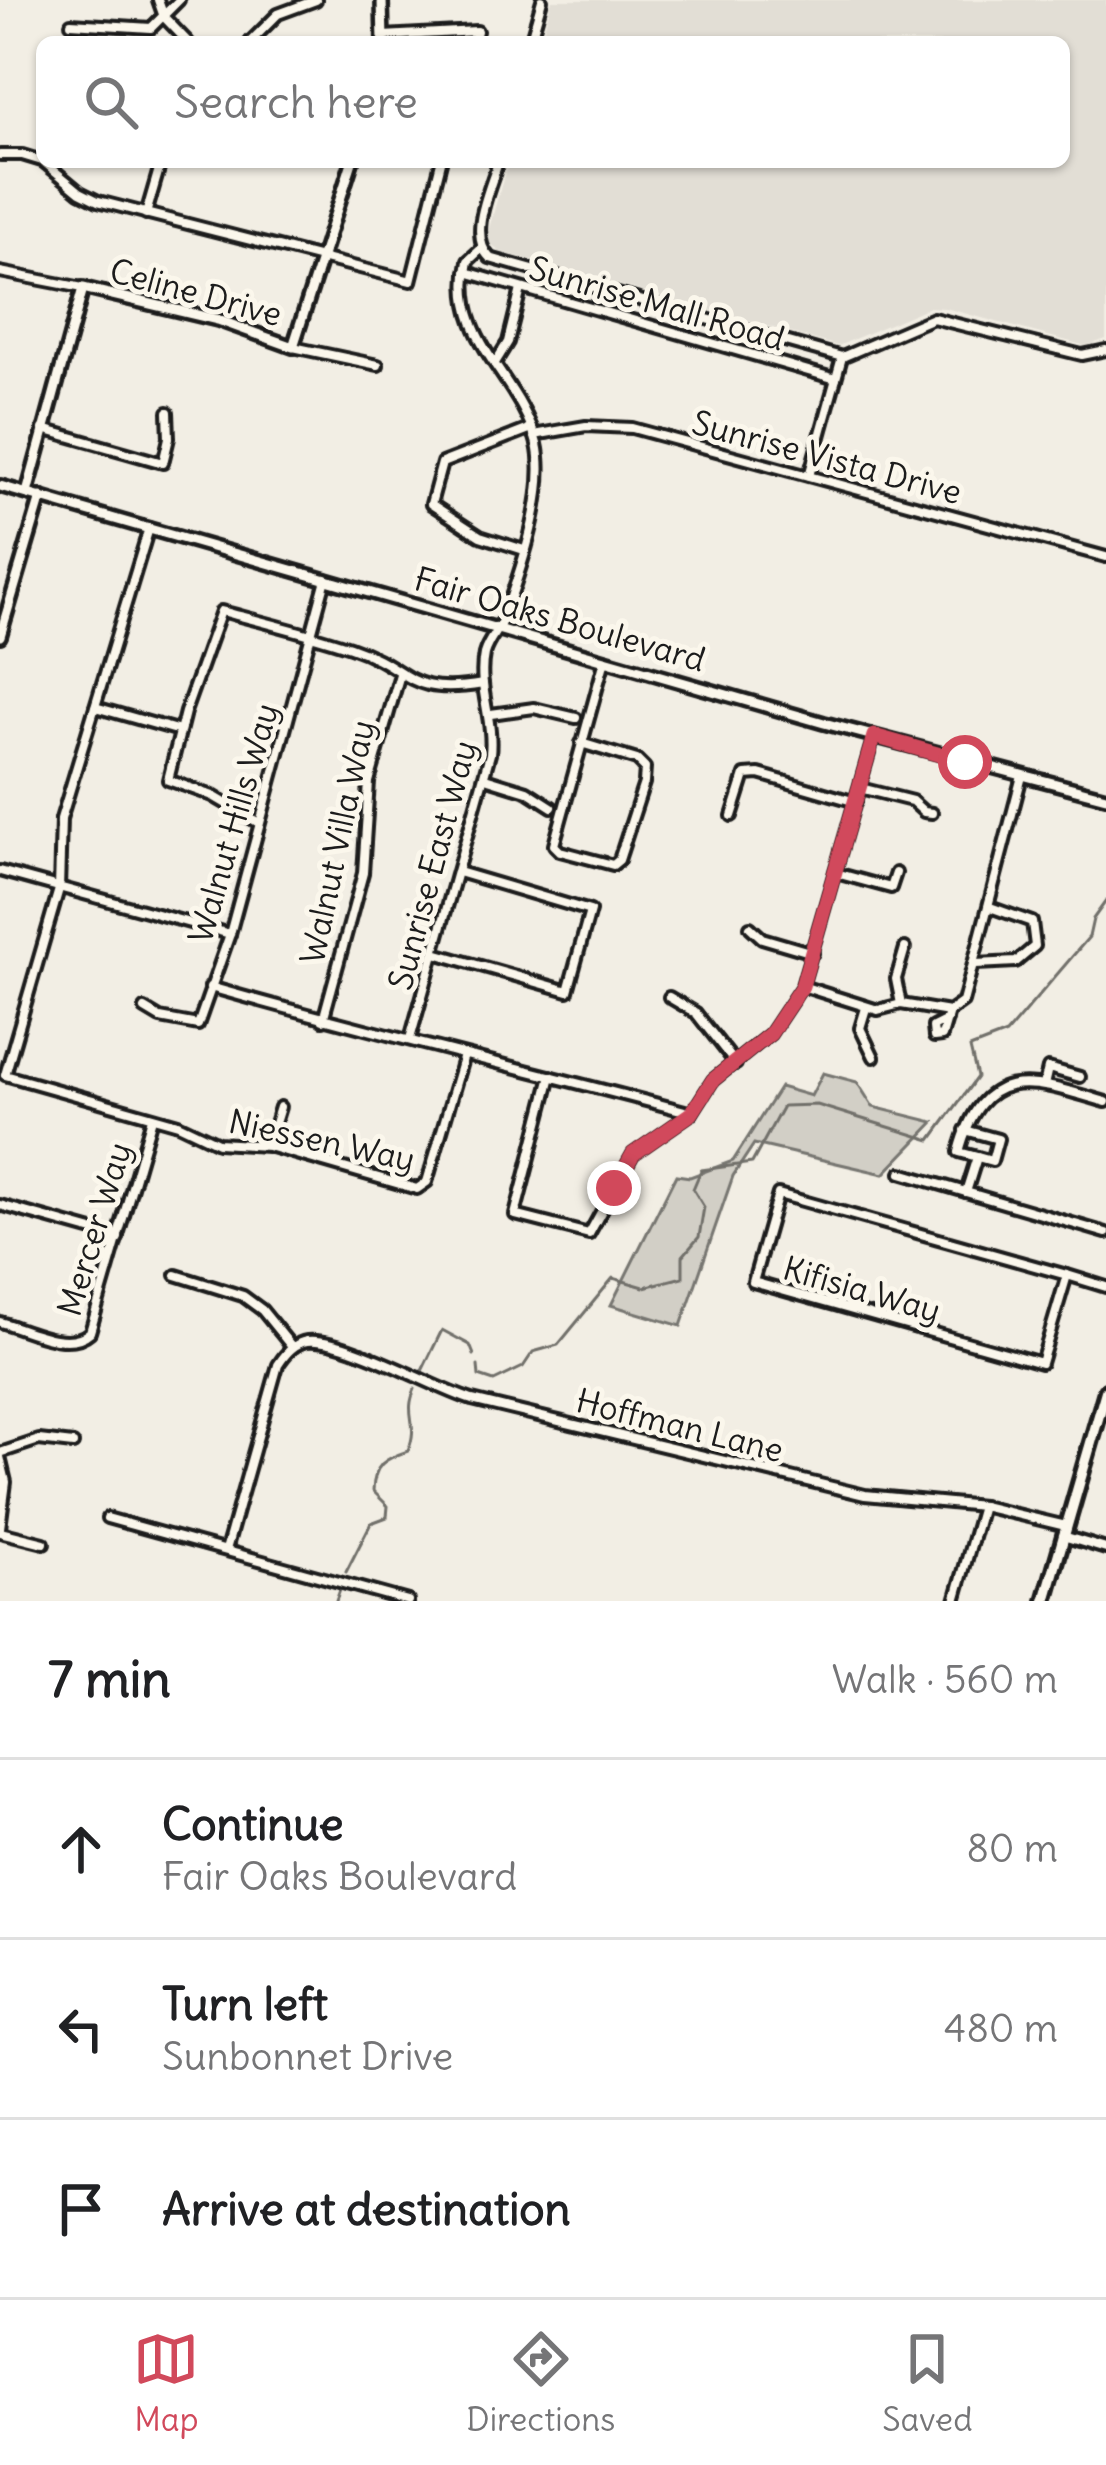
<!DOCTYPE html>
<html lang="en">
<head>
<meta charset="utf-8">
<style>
	:root { --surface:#fff; --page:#f2f2f2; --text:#202124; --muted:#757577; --line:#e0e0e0; --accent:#d1495b }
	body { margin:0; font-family:Delius,sans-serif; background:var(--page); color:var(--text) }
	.stop { position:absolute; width:36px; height:36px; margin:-27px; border:9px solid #d1495b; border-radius:50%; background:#fff }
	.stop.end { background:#d1495b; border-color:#fff; box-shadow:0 3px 12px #0008 }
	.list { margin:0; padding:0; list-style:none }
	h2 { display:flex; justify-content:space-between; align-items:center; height:156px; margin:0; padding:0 48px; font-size:51px }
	h2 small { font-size:39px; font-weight:400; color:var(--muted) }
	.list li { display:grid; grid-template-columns:78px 1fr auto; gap:36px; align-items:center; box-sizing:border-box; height:180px; padding:0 48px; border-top:3px solid var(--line) }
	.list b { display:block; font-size:45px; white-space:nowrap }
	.list p { margin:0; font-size:39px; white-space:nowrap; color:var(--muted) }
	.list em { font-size:39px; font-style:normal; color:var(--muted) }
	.icon { flex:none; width:66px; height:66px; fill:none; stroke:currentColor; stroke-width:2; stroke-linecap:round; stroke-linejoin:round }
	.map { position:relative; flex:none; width:1106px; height:1601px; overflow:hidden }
	.search { position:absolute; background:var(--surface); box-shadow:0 3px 9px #0004; left:36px; right:36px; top:36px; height:132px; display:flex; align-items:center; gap:30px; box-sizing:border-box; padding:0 42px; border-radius:18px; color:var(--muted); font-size:45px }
	.sheet { height:696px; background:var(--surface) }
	nav { display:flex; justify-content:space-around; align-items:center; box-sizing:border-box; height:168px; border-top:3px solid var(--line); background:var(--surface); font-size:33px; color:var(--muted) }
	nav a { display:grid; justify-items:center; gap:6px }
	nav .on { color:var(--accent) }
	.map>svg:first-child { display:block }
</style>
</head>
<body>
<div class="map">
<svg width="1106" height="1601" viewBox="0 0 1106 1601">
	<rect width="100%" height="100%" fill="#f2eee4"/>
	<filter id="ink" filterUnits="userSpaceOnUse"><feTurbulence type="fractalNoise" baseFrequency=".00833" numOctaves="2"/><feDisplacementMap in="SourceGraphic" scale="24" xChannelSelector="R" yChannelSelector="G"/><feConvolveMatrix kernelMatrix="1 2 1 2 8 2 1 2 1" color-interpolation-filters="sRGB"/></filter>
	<g filter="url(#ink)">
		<!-- built -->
		<path fill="#e2ded5" d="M 552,0 L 1106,0 L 1106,339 L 1086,346 L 945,308 L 929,307 L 838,346 L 500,252 L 490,244 L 488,232 L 508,162 L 1064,162 L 1064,42 L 540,42 Z"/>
		<!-- green -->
		<path fill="#d2cfc6" stroke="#777671" stroke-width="3" d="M 823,1073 L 857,1082 L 873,1107 L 934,1122 L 884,1174 L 754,1144 L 733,1176 L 681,1326 L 611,1305 L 676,1175 L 690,1177 L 733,1161 L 780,1087 L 811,1096 Z"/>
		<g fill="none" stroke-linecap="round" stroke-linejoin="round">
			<!-- stream -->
			<g stroke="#716f6b" stroke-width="3">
				<path d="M 478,1366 L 479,1376 L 494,1381 L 523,1367 L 533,1352 L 558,1345 L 613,1278 L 644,1287 L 683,1277 L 683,1256 L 699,1237 L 704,1207 L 693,1189 L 701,1170 L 752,1163 L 783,1106 L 817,1105 L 931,1140 L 977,1077 L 970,1048 L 1006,1034 L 1089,937 L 1093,919 L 1106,901"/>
				<path d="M 421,1373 L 442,1330 L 470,1345 L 474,1355"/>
				<path d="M 346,1572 L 371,1523 L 387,1517 L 388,1506 L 373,1491 C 374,1464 384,1459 408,1451 C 420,1422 403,1416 415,1389"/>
				<path d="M 336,1601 L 341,1587"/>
			</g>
			<!-- minor casing -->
			<g stroke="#1c1c1c" stroke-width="16">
				<g id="minor">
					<path d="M 158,0 L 164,17 L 188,42"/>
					<path d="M 71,23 L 151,28 L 179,0"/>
					<path d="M 383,36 L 477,31 L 474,42"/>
					<path d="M 250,42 L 278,14 L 316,0"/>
					<path d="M 530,42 L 542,0"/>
					<path d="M 0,155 L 22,155 L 42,161"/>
					<path d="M 44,162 L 80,192 L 98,201 L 411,281 L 441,162"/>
					<path d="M 498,162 C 490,190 467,235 490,258 L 842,357 L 933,318 L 1082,355 L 1106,350"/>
					<path d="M 146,214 L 161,162"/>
					<path d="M 0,272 L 83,288"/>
					<path d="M 466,272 L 836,379"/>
					<path d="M 293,347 L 378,365"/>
					<path d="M 495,363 L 508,342 L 521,289"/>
					<path d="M 43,429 L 163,463 L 169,438 L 168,412"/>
					<path d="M 534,435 L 586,426 L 632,428 L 1106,557"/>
					<path d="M 809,476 L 842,357"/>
					<path d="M 149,528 L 61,819 L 59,889 L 5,1075 L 178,1124 L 218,1143 L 268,1146 L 417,1189 L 427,1182 L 464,1055"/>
					<path d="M 524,550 L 480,536 L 431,504 L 442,463 L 532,428"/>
					<path d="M 95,707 L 180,731"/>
					<path d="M 491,714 L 534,708 L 576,718"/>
					<path d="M 581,743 L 637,760 L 645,768 L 644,783 L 619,860 L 613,865 L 560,851 L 554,845 L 605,660"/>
					<path d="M 485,778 L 527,791 L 552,807"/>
					<path d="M 860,788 L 912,801 L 924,812 L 932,813"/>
					<path d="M 732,816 L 745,775 L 759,774 L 856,802"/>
					<path d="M 259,823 L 213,796 L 168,780 L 185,712 L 221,611 C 263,622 308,633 350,647 C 415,669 403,697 483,684"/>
					<path d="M 0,871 L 230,934"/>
					<path d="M 836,873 L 891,888 L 896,873"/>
					<path d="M 750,927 L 762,938 L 813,953"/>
					<path d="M 435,953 L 568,991 L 590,911 L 458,872"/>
					<path d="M 976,964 L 1016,962 L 1035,946 L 1032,922 L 990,907"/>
					<path d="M 802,986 L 878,1010 L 901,1004 L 949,1012 L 963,1002 L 1022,776"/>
					<path d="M 210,987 C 370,1033 531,1070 692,1113"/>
					<path d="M 669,997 L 696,1013 L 736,1064"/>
					<path d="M 901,1004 L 896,979 L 905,948"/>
					<path d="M 866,1008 L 860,1028 L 874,1057"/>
					<path d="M 145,1009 L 160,1018 L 198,1025 L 230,934 L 326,579"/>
					<path d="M 323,1020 L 363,873 L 369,782 L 400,674"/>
					<path d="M 947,1020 L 933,1027 L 934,1037 L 942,1036 L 949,1012"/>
					<path d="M 410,1039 L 490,754 C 494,720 477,687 484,654 C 488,639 500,629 505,614 C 521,569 548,491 537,444 C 520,376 451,340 468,261 L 481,249"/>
					<path d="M 551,1076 L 515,1215 L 589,1234 L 633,1154 L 692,1113 L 713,1080 L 770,1034 L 802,986 L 874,736"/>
					<path d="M 1044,1085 L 1048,1068 L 1080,1077"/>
					<path d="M 965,1130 L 998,1139 L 992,1161 L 959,1152 C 983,1061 1034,1081 1106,1102"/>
					<path d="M 268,1146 L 280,1107"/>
					<path d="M 901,1173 L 1106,1233"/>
					<path d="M 966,1192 L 977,1157"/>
					<path d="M 778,1194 L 1067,1275 L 1041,1363 L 753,1282 Z"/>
					<path d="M 0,1205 L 118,1238"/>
					<path d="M 176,1275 L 243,1296 L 262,1310 L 292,1347"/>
					<path d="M 1067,1275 L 1106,1287"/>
					<path d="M 0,1322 C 25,1329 68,1352 90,1332 L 152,1118"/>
					<path d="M 0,1453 L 39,1440 L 73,1444"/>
					<path d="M 0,1457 L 6,1482 L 0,1528"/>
					<path d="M 107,1518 L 408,1601"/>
					<path d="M 0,1532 L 44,1543"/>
					<path d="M 1063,1536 L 1106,1549"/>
					<path d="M 226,1550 L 278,1365 C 285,1354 294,1343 307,1341 C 345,1337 431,1387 472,1400 L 865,1495 L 982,1506 L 1066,1526"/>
					<path d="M 955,1601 L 982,1506"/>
				</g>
			</g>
			<!-- tertiary casing -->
			<g stroke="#1c1c1c" stroke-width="18">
				<g id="tertiary">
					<path d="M 382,0 L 383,42"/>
					<path d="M 27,493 L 83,288 L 218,320 L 293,347 L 352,162"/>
					<path d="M 0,636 L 41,497"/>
				</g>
			</g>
			<!-- secondary casing -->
			<g stroke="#1c1c1c" stroke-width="18">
				<path id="secondary" d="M 0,486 L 824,723 L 1106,797"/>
			</g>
			<!-- primary casing -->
			<g stroke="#1c1c1c" stroke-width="20">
				<path id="primary" d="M 1045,1601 L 1106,1391"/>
			</g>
			<!-- minor -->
			<use href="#minor" stroke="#fbf7ec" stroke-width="8"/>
			<!-- tertiary -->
			<use href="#tertiary" stroke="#fbf7ec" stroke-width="9"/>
			<!-- secondary -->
			<use href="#secondary" stroke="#fbf7ec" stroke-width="9"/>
			<!-- primary -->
			<use href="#primary" stroke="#fbf7ec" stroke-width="10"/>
		</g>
	</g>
	<g fill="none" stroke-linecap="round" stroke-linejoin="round" filter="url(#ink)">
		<!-- route -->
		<path stroke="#d1495b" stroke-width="15" d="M 614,1188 L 633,1154 L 692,1113 L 713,1080 L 770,1034 L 802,986 L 874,736 L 965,762"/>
	</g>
	<g text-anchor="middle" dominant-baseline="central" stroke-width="10" stroke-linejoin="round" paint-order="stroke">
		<!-- street labels -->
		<g font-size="33" fill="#1c1c1c" stroke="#fbf7ec">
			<text transform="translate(196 292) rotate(15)">Celine Drive</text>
			<text transform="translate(657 303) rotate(16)">Sunrise Mall Road</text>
			<text transform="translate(827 457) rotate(15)">Sunrise Vista Drive</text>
			<text transform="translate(560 619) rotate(16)">Fair Oaks Boulevard</text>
			<text transform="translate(233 823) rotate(-74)">Walnut Hills Way</text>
			<text transform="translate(337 842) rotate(-78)">Walnut Villa Way</text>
			<text transform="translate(432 865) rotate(-75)">Sunrise East Way</text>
			<text transform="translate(322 1140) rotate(12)">Niessen Way</text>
			<text transform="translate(94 1229) rotate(-73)">Mercer Way</text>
			<text transform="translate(862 1289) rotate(16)">Kifisia Way</text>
			<text transform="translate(680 1425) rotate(14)">Hoffman Lane</text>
		</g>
	</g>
</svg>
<div class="stop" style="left:965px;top:762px"></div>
<div class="stop end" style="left:614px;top:1188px"></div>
<div class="search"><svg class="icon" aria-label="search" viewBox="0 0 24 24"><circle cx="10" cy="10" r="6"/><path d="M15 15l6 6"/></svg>Search here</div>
</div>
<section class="sheet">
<h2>7 min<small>Walk · 560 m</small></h2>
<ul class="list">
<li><svg class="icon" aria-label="ahead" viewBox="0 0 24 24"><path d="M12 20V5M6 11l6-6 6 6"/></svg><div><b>Continue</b><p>Fair Oaks Boulevard</p></div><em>80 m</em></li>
<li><svg class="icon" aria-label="left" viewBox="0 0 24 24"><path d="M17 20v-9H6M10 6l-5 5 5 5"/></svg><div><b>Turn left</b><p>Sunbonnet Drive</p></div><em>480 m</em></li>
<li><svg class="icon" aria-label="arrive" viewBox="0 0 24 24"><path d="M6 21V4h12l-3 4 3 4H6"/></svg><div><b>Arrive at destination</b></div></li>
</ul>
</section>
<nav>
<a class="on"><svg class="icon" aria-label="map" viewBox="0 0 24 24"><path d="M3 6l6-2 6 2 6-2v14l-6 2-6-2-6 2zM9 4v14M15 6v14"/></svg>Map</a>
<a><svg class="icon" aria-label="directions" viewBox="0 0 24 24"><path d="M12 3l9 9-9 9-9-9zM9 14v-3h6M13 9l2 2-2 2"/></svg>Directions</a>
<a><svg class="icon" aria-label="saved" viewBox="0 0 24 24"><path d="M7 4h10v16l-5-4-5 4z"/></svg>Saved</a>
</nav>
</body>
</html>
